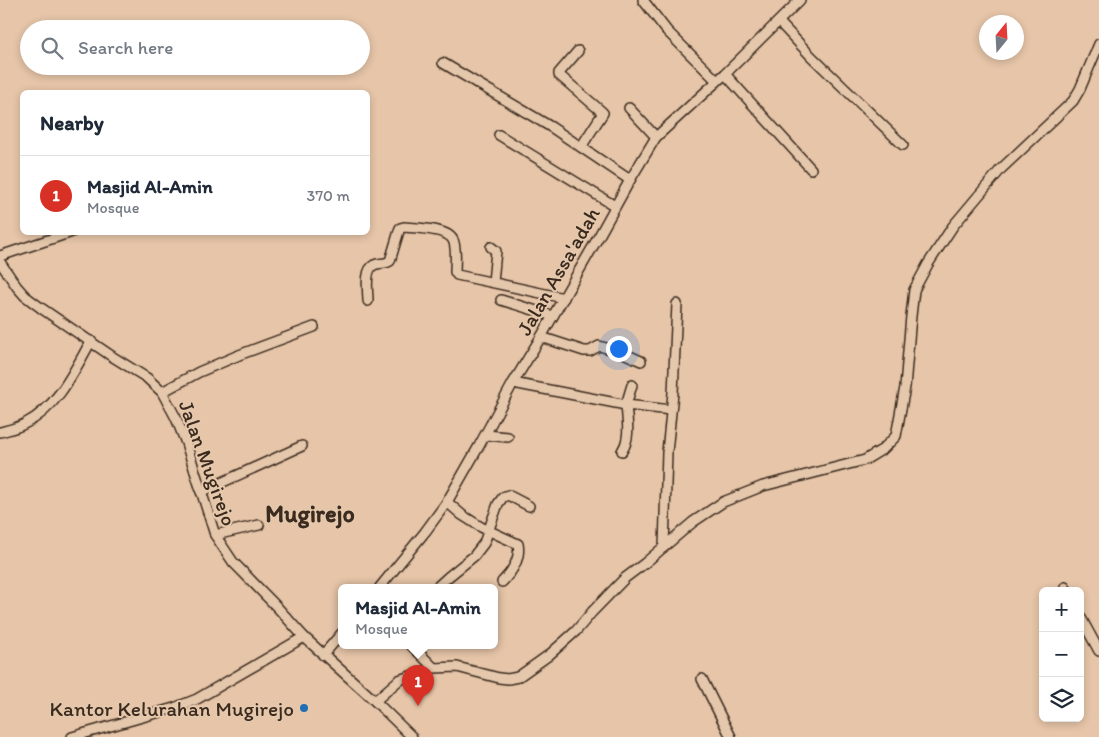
<!DOCTYPE html>
<html lang="en">
<head>
<meta charset="utf-8">
<style>
	:root { --surface:#fff; --page:#f6f6f7; --text:#1f2937; --muted:#747a83; --line:#e0e1e3; --accent:#d93025 }
	body { margin:0; font-family:Itim,sans-serif; background:var(--page); color:var(--text) }
	.controls { position:absolute; right:15px; bottom:15px; display:grid; overflow:hidden; border-radius:8px; box-shadow:0 2px 8px #0003 }
	.controls button { width:45px; height:45px; display:grid; place-items:center; padding:0; border:0; border-bottom:1px solid var(--line); background:var(--surface); color:var(--text); font:25px sans-serif }
	.compass { position:absolute; left:979px; top:15px; width:45px; height:45px; border-radius:50%; background:var(--surface); box-shadow:0 2px 8px #0003; rotate:18deg }
	.you { position:absolute; left:618px; top:348px; width:18px; height:18px; margin:-12px; border:4px solid #fff; border-radius:50%; background:#1a73e8; box-shadow:0 0 0 8px #1a73e833 }
	.badge { display:grid; place-items:center; width:32px; height:32px; border-radius:50%; background:var(--accent); color:#fff; font-size:16px; font-weight:700 }
	.pin { position:absolute; translate:-50% -41px; filter:drop-shadow(0 1px 2px #0008) }
	.pin::after { content:''; position:absolute; top:26px; width:18px; height:15px; background:inherit; clip-path:polygon(0 0,100% 0,50% 100%) }
	.popup { position:absolute; left:338px; top:584px; width:160px; height:65px; box-sizing:border-box; display:grid; place-content:center; border-radius:8px; background:var(--surface); filter:drop-shadow(0 1px 4px #0005); font-size:16px; white-space:nowrap; color:var(--muted) }
	.popup b { font-size:19px; color:var(--text) }
	.popup::after { content:''; position:absolute; left:50%; top:100%; margin-left:-10px; border:10px solid transparent; border-top-color:var(--surface) }
	.list { margin:0; padding:0; list-style:none }
	h2 { display:flex; justify-content:space-between; align-items:center; height:65px; margin:0; padding:0 20px; font-size:21px }
	h2 small { font-size:16px; font-weight:400; color:var(--muted) }
	.list li { display:grid; grid-template-columns:32px 1fr auto; gap:15px; align-items:center; box-sizing:border-box; height:80px; padding:0 20px; border-top:1px solid var(--line) }
	.list b { display:block; font-size:19px; white-space:nowrap }
	.list p { margin:0; font-size:16px; white-space:nowrap; color:var(--muted) }
	.list em { font-size:16px; font-style:normal; color:var(--muted) }
	.icon { flex:none; width:28px; height:28px; fill:none; stroke:currentColor; stroke-width:2; stroke-linecap:round; stroke-linejoin:round }
	.map { position:relative; flex:none; width:1099px; height:737px; overflow:hidden }
	.search { position:absolute; background:var(--surface); box-shadow:0 2px 8px #0003; left:20px; top:20px; width:350px; height:55px; display:flex; align-items:center; gap:12px; box-sizing:border-box; padding:0 18px; border-radius:28px; color:var(--muted); font-size:19px }
	.panel { position:absolute; background:var(--surface); box-shadow:0 2px 8px #0003; left:20px; top:90px; width:350px; height:145px; border-radius:8px }
	.map>svg:first-child { display:block }
</style>
</head>
<body>
<div class="map">
<svg width="1099" height="737" viewBox="0 0 1099 737">
	<rect width="100%" height="100%" fill="#e6c5a8"/>
	<filter id="ink" filterUnits="userSpaceOnUse"><feTurbulence type="fractalNoise" baseFrequency=".02" numOctaves="2"/><feDisplacementMap in="SourceGraphic" scale="10" xChannelSelector="R" yChannelSelector="G"/><feConvolveMatrix kernelMatrix="1 2 1 2 8 2 1 2 1" color-interpolation-filters="sRGB"/></filter>
	<g filter="url(#ink)">
		<g fill="none" stroke-linecap="round" stroke-linejoin="round">
			<!-- minor casing -->
			<g stroke="#3b2a1e" stroke-width="12">
				<g id="minor">
					<path d="M 643,0 L 667,31 L 717,81"/>
					<path d="M 779,22 L 811,56 L 903,145"/>
					<path d="M 578,51 L 559,73 L 559,75 L 601,111 L 603,113 L 581,147"/>
					<path d="M 443,63 L 551,127 L 630,180"/>
					<path d="M 725,74 L 811,169"/>
					<path d="M 629,108 L 656,137"/>
					<path d="M 499,135 L 615,206"/>
					<path d="M 491,247 L 496,251 L 493,282"/>
					<path d="M 0,256 L 72,232"/>
					<path d="M 0,262 L 17,287 L 25,296 L 41,308 L 113,357 L 147,378 L 162,392 L 176,418 L 186,443 L 215,535 L 233,562 L 277,607 L 304,637 L 375,701 L 412,737"/>
					<path d="M 501,300 L 553,316"/>
					<path d="M 368,301 C 368,291 364,270 374,265 C 379,262 384,265 390,261 L 399,231 L 400,228 L 404,227 C 416,228 447,228 453,240 C 457,247 455,264 455,272 L 457,275 L 564,298"/>
					<path d="M 541,337 L 584,351 L 590,351 L 599,346 L 621,352 L 641,361"/>
					<path d="M 513,383 L 626,405 L 632,385"/>
					<path d="M 162,392 L 199,372 L 239,355 L 314,327"/>
					<path d="M 0,432 C 8,430 18,428 26,423 C 58,407 74,371 91,341"/>
					<path d="M 486,435 L 508,437"/>
					<path d="M 622,451 C 631,438 627,420 626,405 L 671,410"/>
					<path d="M 201,492 L 302,446"/>
					<path d="M 447,502 L 462,515 L 481,527 L 518,544 C 521,559 512,572 502,582"/>
					<path d="M 215,535 L 259,525"/>
					<path d="M 664,547 L 667,452 L 673,393 L 677,304"/>
					<path d="M 380,587 L 425,532 L 447,502 L 479,446 L 513,383 L 541,337 L 599,236 L 630,180 L 656,137 L 725,74 L 800,0"/>
					<path d="M 437,587 L 448,577 L 474,556 L 484,543 L 498,504 L 503,497 L 508,495 L 529,506"/>
					<path d="M 1065,587 L 1067,591"/>
					<path d="M 1080,616 L 1099,651"/>
					<path d="M 411,645 L 434,668"/>
					<path d="M 323,655 L 342,633"/>
					<path d="M 702,679 L 731,737"/>
					<path d="M 375,701 L 399,680 L 434,668 L 457,667 L 499,678 L 508,679 L 518,677 L 549,655 L 576,631 L 592,612 L 625,578 L 645,563 L 693,522 L 723,502 L 763,486 L 865,460 L 883,449 L 896,436 L 905,387 L 911,316 L 914,290 L 928,264 L 953,226 L 1001,169 L 1073,101 L 1080,89 L 1099,44"/>
					<path d="M 72,737 L 174,708 L 197,699 L 304,637"/>
				</g>
			</g>
			<!-- minor -->
			<use href="#minor" stroke="#e5c8ac" stroke-width="9"/>
		</g>
	</g>
	<!-- markers -->
	<circle fill="#1f6fb2" stroke="#e5c8ac" stroke-width="2" cx="304" cy="708" r="5"/>
	<g text-anchor="middle" dominant-baseline="central" stroke-width="4" stroke-linejoin="round" paint-order="stroke">
		<!-- street labels -->
		<g font-size="21" fill="#3b2a1e" stroke="#e5c8ac">
			<text transform="translate(558 271) rotate(-60)">Jalan Assa'adah</text>
			<text transform="translate(208 463) rotate(70)">Jalan Mugirejo</text>
		</g>
		<!-- poi labels -->
		<g font-size="21" fill="#3b2a1e" stroke="#e5c8ac" text-anchor="end">
			<text x="294" y="708">Kantor Kelurahan Mugirejo</text>
		</g>
		<!-- quarter labels -->
		<g font-size="24" font-weight="bold" fill="#3b2a1e" stroke="#e5c8ac">
			<text x="310" y="513">Mugirejo</text>
		</g>
	</g>
</svg>
<div class="controls">
<button>+</button>
<button>−</button>
<button><svg class="icon" aria-label="layers" viewBox="0 0 24 24"><path d="M12 4l9 5-9 5-9-5zM3 14l9 5 9-5"/></svg></button>
</div>
<svg class="compass" viewBox="-18 -18 36 36"><path d="M0-13l5 13h-10z" fill="#e53935"/><path d="M0 13l5-13h-10z" fill="#747a83"/></svg>
<div class="you"></div>
<div class="pin badge" style="left:418px;top:706px">1</div>
<div class="popup"><b>Masjid Al-Amin</b>Mosque</div>
<div class="search"><svg class="icon" aria-label="search" viewBox="0 0 24 24"><circle cx="10" cy="10" r="6"/><path d="M15 15l6 6"/></svg>Search here</div>
<section class="panel">
<h2>Nearby<small></small></h2>
<ul class="list">
<li><span class="badge">1</span><div><b>Masjid Al-Amin</b><p>Mosque</p></div><em>370 m</em></li>
</ul>
</section>
</div>
</body>
</html>
